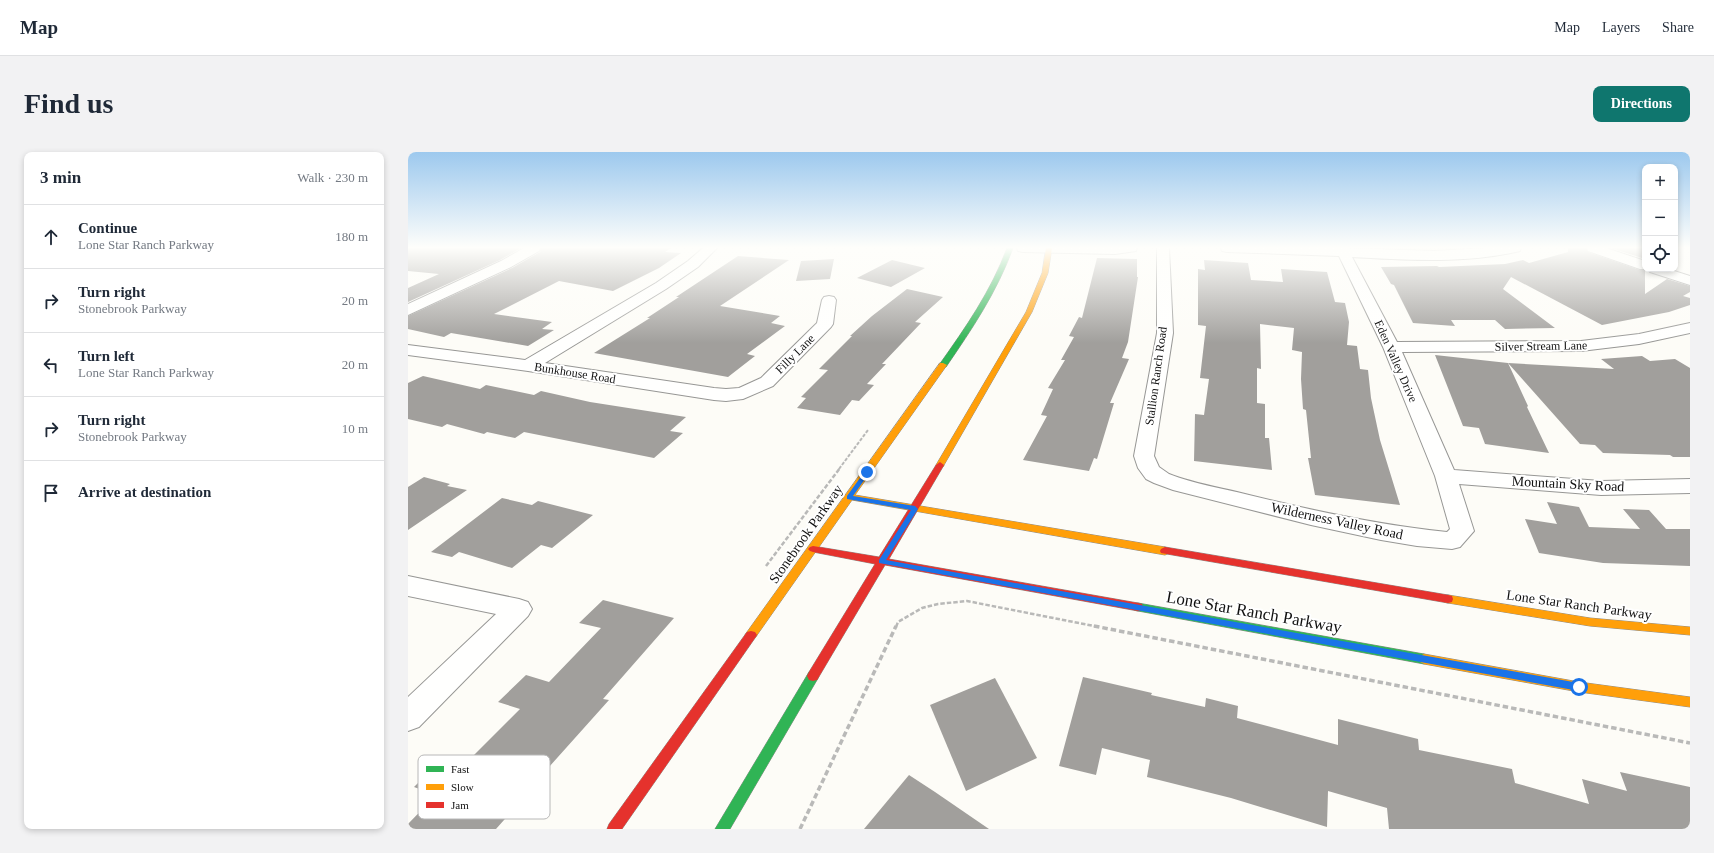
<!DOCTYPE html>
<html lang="en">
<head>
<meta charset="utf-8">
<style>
	:root { --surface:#fff; --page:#f2f2f3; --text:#1f2937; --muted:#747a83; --line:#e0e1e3; --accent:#0f766e }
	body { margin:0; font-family:Georgia,serif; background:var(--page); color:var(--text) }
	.controls { position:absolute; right:12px; top:12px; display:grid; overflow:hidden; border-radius:8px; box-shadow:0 2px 6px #0003 }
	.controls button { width:36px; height:36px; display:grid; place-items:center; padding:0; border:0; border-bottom:1px solid var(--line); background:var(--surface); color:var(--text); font:20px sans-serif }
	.stop { position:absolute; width:12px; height:12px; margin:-9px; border:3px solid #1a73e8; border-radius:50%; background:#fff }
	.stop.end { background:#1a73e8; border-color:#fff; box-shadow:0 1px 4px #0008 }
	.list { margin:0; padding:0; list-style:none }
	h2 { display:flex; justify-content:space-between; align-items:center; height:52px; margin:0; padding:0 16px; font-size:17px }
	h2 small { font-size:13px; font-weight:400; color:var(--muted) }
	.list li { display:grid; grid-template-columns:26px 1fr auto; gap:12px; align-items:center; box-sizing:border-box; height:64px; padding:0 16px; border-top:1px solid var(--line) }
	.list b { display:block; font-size:15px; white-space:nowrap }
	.list p { margin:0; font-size:13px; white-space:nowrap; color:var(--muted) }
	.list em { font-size:13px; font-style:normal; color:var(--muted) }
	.icon { flex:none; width:22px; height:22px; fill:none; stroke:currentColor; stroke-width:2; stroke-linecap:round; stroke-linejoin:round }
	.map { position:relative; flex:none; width:1282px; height:677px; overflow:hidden; border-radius:8px }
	header { display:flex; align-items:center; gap:24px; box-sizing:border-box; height:56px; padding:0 20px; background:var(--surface); border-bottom:1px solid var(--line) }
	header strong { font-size:19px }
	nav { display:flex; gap:22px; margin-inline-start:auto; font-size:14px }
	.intro { display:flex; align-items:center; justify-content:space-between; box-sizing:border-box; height:96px; padding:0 24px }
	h1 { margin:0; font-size:28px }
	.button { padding:10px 18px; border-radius:8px; background:var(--accent); color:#fff; font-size:14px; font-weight:700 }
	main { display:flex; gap:24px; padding:0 24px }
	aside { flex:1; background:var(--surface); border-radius:8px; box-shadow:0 2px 6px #0003 }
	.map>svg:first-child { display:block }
</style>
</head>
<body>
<header>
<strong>Map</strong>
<nav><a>Map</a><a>Layers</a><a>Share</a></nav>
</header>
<div class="intro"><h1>Find us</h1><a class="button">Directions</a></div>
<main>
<aside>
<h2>3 min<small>Walk · 230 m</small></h2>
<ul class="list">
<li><svg class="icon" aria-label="ahead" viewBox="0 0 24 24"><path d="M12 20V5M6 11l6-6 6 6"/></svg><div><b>Continue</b><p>Lone Star Ranch Parkway</p></div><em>180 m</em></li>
<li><svg class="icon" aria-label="right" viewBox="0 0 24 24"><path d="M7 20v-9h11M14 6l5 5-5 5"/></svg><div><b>Turn right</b><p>Stonebrook Parkway</p></div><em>20 m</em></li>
<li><svg class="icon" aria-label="left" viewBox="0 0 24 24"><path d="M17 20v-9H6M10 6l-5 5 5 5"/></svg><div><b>Turn left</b><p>Lone Star Ranch Parkway</p></div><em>20 m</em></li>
<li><svg class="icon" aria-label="right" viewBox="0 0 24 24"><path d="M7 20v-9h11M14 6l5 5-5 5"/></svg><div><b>Turn right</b><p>Stonebrook Parkway</p></div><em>10 m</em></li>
<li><svg class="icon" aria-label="arrive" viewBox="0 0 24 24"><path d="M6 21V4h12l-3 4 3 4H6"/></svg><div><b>Arrive at destination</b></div></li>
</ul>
</aside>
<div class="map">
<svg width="1282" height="677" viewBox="0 0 1282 677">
	<rect width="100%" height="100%" fill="#fdfcf7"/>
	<!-- green -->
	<path fill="#e7f3d7" d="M 946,96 L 1088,96 L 1046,100 Z"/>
	<!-- building -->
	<g fill="#a19f9c">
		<path d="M 0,96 L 113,96 L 92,108 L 0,150 L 0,136 L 31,122 L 0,119 Z"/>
		<path d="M 133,96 L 263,96 L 257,100 L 273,101 L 251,116 L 205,139 L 151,129 L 86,162 L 144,170 L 134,177 L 146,178 L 120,194 L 43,181 L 36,185 L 0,177 L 0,164 L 104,116 L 132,100 Z"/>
		<path d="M 1160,96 L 1178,96 L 1180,100 L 1232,118 L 1237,118 L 1237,142 L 1259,127 L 1282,134 L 1282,140 L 1275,144 L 1282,146 L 1282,153 L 1261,160 L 1194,173 L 1103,125 L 1095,137 L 1147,176 L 1097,177 L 1087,168 L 1043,168 L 1047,174 L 1005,171 L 986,133 L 983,132 L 973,115 L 1029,114 L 1031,115 L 1097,112 L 1115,108 L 1121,111 L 1160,100 Z"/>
		<path d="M 1203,96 L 1237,96 L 1237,107 Z"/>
		<path d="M 330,104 L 381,108 L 312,154 L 372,164 L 363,171 L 377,174 L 339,202 L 347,204 L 320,225 L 186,201 L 242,166 L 239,166 L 271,145 L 268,145 Z"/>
		<path d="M 689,106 L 729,107 L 729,125 L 730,125 L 720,190 L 714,206 L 721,207 L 702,251 L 706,251 L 689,307 L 686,306 L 681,319 L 615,308 L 639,264 L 633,263 L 645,237 L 640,236 L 657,208 L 653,208 L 666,185 L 661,184 L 671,165 L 674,166 Z"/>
		<path d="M 426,107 L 422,127 L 388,129 L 393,109 Z"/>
		<path d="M 484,108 L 517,116 L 483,135 L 449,126 Z"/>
		<path d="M 796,108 L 840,111 L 843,128 L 875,130 L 873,117 L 919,120 L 927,150 L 937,151 L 941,170 L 939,193 L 949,194 L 952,217 L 960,218 L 963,246 L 972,288 L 992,353 L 907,343 L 900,306 L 903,306 L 898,258 L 895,257 L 893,227 L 894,200 L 884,198 L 886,176 L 852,172 L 853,217 L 849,216 L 849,251 L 857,252 L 857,286 L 861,286 L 864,318 L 786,309 L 787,262 L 796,263 L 801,227 L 792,226 L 798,174 L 790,173 L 790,117 L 797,118 Z"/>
		<path d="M 499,137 L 535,145 L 507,170 L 513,171 L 474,212 L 478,212 L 459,232 L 466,233 L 451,249 L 444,248 L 432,263 L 389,256 L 398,246 L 393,245 L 420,218 L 411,217 L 444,184 L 442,184 L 464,164 Z"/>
		<path d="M 1027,203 L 1100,211 L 1120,254 L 1119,255 L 1141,301 L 1077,292 L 1071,276 L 1055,274 Z"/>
		<path d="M 1234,204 L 1242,209 L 1267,207 L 1282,216 L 1282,305 L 1265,305 L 1262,303 L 1195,301 L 1187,293 L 1172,292 L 1100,211 L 1206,217 L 1193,207 Z"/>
		<path d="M 15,224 L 72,237 L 78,233 L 126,243 L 133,239 L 182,250 L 278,265 L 262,279 L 275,281 L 246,306 L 116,280 L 107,286 L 79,280 L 76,282 L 39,272 L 34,275 L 0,267 L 0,231 Z"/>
		<path d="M 16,325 L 42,332 L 39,334 L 59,338 L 0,378 L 0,335 Z"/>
		<path d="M 94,346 L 124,353 L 130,349 L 185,363 L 144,396 L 133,393 L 104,416 L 51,400 L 44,405 L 23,400 Z"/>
		<path d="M 1139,350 L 1171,355 L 1181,375 L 1232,377 L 1215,357 L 1241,358 L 1258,377 L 1282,377 L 1282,414 L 1195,411 L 1131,401 L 1117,367 L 1149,372 Z"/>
		<path d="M 195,448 L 266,466 L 195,547 L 201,548 L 124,634 L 126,634 L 88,677 L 0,677 L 0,672 L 28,643 L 6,635 L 37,604 L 58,611 L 112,557 L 90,550 L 118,523 L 141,530 L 193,476 L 171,471 Z"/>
		<path d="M 675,525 L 744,541 L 743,543 L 797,555 L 798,546 L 830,554 L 829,566 L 930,593 L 930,567 L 1010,587 L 1011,598 L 1104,617 L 1107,631 L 1181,652 L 1174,627 L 1219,639 L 1212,620 L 1282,635 L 1282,677 L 981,677 L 979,656 L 920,639 L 919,675 L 823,646 L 739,625 L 742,608 L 694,596 L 688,623 L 651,614 Z"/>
		<path d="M 587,526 L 629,606 L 558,639 L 522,553 Z"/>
		<path d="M 501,623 L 527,640 L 581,677 L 456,677 Z"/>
	</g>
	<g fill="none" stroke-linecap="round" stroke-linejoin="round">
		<!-- street casing -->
		<g stroke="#979795" stroke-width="2">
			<g id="street">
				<path d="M 116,96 L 132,96 L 131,99 L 103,115 L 0,163 L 0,152 L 93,109 Z"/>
				<path d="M 295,96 L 309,96 L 290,115 L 258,137 L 137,211 L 306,236 L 318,237 L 331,236 L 353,226 L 409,171 L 414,148 L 416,145 L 421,144 L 426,145 L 428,148 L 425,172 L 423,175 L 365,234 L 335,247 L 318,249 L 306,248 L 120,219 L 0,203 L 0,193 L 117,208 L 248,131 L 280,109 Z"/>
				<path d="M 609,96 L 729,96 L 728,99 L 707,102 L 615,100 L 610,99 Z"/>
				<path d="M 749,96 L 761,96 L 765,181 L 746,304 L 751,315 L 761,322 C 786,332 814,336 841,343 C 906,359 971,373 1039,380 L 1042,377 L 1027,324 L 975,195 L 931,104 L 819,100 L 814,99 L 813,96 L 940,96 L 1026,99 L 1079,96 L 1113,96 L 1112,99 C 1058,112 999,108 944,105 L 989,190 L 1173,189 L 1231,182 L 1282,171 L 1282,181 L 1231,192 L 1173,199 L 994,200 L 1046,318 L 1193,329 L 1282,327 L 1282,341 L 1193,343 L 1051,332 L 1066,379 L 1052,395 L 1044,397 L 1009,394 L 973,388 L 903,373 L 765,338 L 746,331 L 738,327 L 730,316 L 726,304 L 749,181 Z"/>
				<path d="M 1179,96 L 1198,96 L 1237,109 L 1237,117 L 1260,117 L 1282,124 L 1282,133 L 1242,120 L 1240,117 L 1232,117 L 1180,99 Z"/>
				<path d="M 0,424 L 111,447 L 120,450 L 124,457 L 120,464 L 11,575 L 0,579 L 0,545 L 88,462 L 0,444 Z"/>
			</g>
		</g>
		<!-- fast casing -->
		<g stroke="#8e8d8b" stroke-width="1">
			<g id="fast">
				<path d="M 599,96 L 605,96 C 589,140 564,177 538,215 L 532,215 L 531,213 C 558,175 583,139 599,96 Z"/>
				<path d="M 730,451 L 1016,502 L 1020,504 L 1022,507 L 1020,510 L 1016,512 L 730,459 L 726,458 L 725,455 L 726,452 Z"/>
				<path d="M 405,519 L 409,520 L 411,524 L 409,528 L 322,677 L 307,677 L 401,520 Z"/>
			</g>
		</g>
		<!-- slow casing -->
		<g stroke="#8e8d8b" stroke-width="1">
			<g id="slow">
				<path d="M 638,96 L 644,96 L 640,121 L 624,160 L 536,313 L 535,315 L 529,315 L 528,313 L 618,160 L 634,121 Z"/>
				<path d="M 532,211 L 535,211 L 539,213 L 447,343 L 757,395 L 761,397 L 762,399 L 761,401 L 757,403 L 444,348 L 347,486 L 343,487 L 339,486 L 337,483 L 339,480 Z"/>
				<path d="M 1040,443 L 1182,466 L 1282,475 L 1282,483 L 1182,474 L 1040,451 L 1036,450 L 1035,447 L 1036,444 Z"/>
				<path d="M 1016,502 L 1171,530 L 1282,545 L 1282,555 L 1171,540 L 1016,512 L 1012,510 L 1010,507 L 1012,504 Z"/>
			</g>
		</g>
		<!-- jam casing -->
		<g stroke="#8e8d8b" stroke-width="1">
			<g id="jam">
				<path d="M 532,310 L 536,313 L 481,407 L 730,451 L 734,452 L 735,455 L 734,458 L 730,459 L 477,413 L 409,528 L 405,529 L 401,528 L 399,524 L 401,520 L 467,412 L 405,400 L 402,399 L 400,397 L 402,395 L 405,394 L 471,405 L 528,313 Z"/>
				<path d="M 757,395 L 1040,443 L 1044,444 L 1045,447 L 1044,450 L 1040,451 L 753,401 L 752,399 L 753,397 Z"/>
				<path d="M 343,479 L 347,480 L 349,483 L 347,486 L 214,677 L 199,677 L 201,672 L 339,480 Z"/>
			</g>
		</g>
		<!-- path-far2 -->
		<path stroke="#b9b9b8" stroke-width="2" stroke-dasharray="3.5 1.5" stroke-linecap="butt" d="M 431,317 L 460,278"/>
		<!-- path-far1 -->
		<g stroke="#b9b9b8" stroke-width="2.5" stroke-dasharray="4.5 2" stroke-linecap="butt">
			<path d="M 358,414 L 432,316"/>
			<path d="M 488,475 L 490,470 L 514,456 L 530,452 L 559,449 L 691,475"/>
		</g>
		<!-- path -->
		<g stroke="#b9b9b8" stroke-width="3.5" stroke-dasharray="5.5 3" stroke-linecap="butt">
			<path d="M 686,474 L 1282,591"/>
			<path d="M 392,677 L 488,474"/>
		</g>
		<!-- street -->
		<use href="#street" fill="#fffffe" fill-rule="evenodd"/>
		<!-- fast -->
		<use href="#fast" fill="#30b455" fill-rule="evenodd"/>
		<!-- slow -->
		<use href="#slow" fill="#ff9f0a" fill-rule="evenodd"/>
		<!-- jam -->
		<use href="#jam" fill="#e5322d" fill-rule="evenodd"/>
	</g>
	<!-- sky -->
	<linearGradient id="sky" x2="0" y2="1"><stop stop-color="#9dc9ee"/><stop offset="0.5" stop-color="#fefefb"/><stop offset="1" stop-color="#fefefb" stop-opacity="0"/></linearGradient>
	<rect width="1282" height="191" fill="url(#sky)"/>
	<!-- route -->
	<path fill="#1a73e8" d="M 457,319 L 462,320 L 445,344 L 507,354 L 510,357 L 478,408 L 1171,531 L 1175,535 L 1171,539 L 471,411 L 471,408 L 503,358 L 439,347 L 439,344 Z"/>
	<g text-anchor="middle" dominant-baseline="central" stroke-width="4" stroke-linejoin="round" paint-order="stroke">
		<!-- far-street labels -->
		<g font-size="12" fill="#111" stroke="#fff">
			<text transform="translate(1133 194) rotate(-1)">Silver Stream Lane</text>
			<text transform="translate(387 202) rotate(-45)">Filly Lane</text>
			<text transform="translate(988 209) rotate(66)">Eden Valley Drive</text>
			<text transform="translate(167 221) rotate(9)">Bunkhouse Road</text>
			<text transform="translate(748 224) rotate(-82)">Stallion Ranch Road</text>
		</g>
		<!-- street labels -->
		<g font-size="14" fill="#111" stroke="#fff">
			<text transform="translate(1160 332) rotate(3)">Mountain Sky Road</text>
			<text transform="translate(929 369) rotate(12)">Wilderness Valley Road</text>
			<text transform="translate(398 382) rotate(-55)">Stonebrook Parkway</text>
			<text transform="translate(1171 453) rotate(8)">Lone Star Ranch Parkway</text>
		</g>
		<!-- near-street labels -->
		<g font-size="17" fill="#111" stroke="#fff">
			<text transform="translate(846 460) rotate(10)">Lone Star Ranch Parkway</text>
		</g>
	</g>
	<!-- legend -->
	<rect x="10" y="603" width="132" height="64" rx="6" fill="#fff" stroke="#b8b8b8" stroke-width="1"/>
	<rect x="18" y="614" width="18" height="6" fill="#30b455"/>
	<rect x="18" y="632" width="18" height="6" fill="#ff9f0a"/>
	<rect x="18" y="650" width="18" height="6" fill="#e5322d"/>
	<g font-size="11" fill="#111">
		<text x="43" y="621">Fast</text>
		<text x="43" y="639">Slow</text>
		<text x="43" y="657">Jam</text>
	</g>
</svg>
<div class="controls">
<button>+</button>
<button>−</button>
<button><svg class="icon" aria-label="locate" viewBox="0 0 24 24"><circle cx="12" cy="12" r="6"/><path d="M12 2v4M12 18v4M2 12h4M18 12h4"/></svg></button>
</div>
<div class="stop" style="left:1171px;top:535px"></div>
<div class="stop end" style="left:459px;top:320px"></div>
</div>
</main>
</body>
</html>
